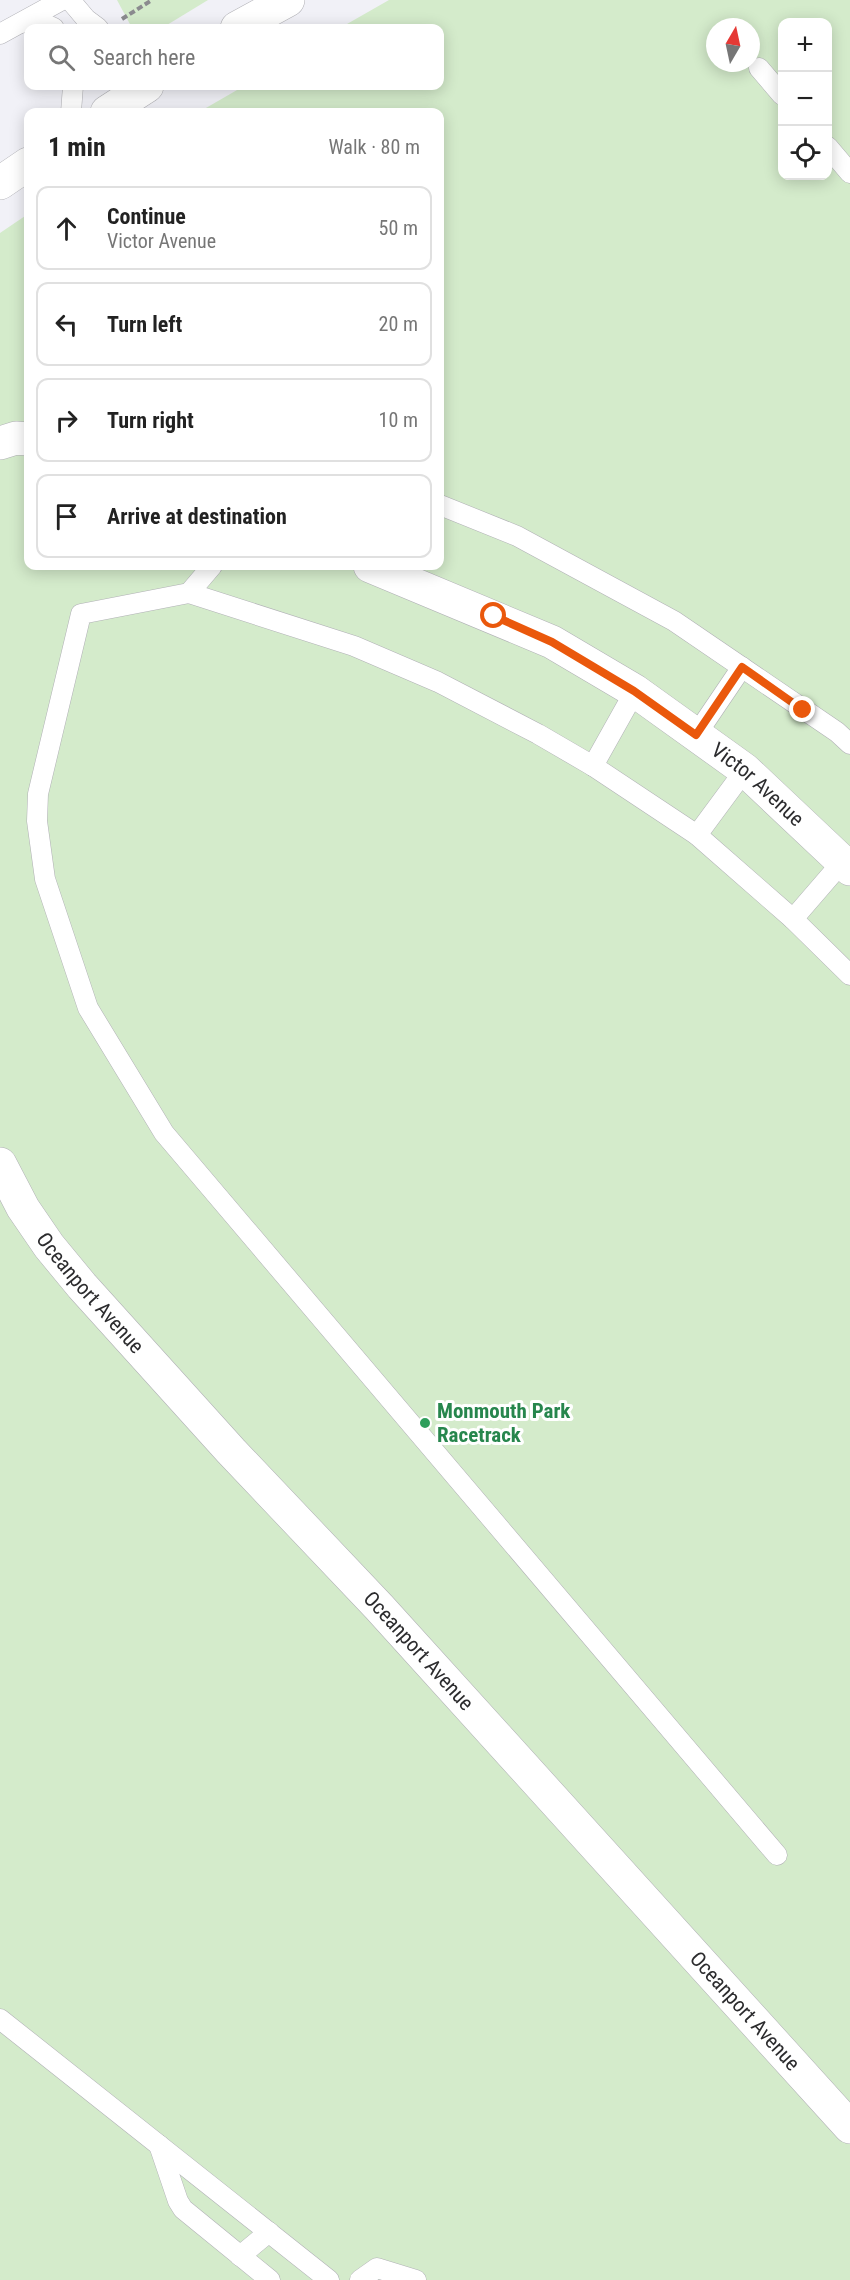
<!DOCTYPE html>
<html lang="en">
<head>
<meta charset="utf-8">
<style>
	:root { --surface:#fff; --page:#f2f2f2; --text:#222; --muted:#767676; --line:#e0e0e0 }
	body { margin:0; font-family:"Roboto Condensed",sans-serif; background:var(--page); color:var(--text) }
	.controls { position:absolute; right:18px; top:18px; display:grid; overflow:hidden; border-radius:12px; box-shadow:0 3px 15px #0003 }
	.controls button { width:54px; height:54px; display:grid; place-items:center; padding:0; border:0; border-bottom:2px solid var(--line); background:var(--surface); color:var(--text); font:30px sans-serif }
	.compass { position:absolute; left:706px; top:18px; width:54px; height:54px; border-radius:50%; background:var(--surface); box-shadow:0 3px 15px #0003; rotate:9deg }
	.stop { position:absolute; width:18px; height:18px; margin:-14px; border:4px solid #ea580c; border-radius:50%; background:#fff }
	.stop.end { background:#ea580c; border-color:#fff; box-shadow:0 2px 6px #0008 }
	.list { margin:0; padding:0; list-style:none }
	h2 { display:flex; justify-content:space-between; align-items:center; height:78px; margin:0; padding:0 24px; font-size:26px }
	h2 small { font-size:20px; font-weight:400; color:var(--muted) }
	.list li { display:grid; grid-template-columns:39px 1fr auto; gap:18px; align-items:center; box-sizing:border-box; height:84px; margin:0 12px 12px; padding:0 12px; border:2px solid var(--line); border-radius:12px }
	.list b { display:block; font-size:22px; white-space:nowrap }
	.list p { margin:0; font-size:20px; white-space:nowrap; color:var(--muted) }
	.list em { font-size:20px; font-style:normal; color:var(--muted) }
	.icon { flex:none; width:33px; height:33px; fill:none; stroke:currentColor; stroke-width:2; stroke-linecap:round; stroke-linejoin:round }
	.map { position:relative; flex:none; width:850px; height:2280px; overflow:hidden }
	.search { position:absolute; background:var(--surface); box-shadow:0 3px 15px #0003; left:24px; top:24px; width:420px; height:66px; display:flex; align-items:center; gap:15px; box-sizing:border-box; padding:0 21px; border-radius:12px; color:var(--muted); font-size:22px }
	.panel { position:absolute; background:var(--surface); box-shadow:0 3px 15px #0003; left:24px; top:108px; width:420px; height:462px; border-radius:12px }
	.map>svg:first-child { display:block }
</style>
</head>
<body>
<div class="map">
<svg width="850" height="2280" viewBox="0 0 850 2280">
	<rect width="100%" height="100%" fill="#f1f1f7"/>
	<!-- green -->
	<g fill="#d4ebcb" fill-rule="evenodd">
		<path d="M 117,0 L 208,0 L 162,28 L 132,28 Z"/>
		<path d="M 389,0 L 850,0 L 850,2280 L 0,2280 L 0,233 L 28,214 L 28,566 L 440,566 L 440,112 L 199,112 L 244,86 L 440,86 L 440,28 L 340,28 ZM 782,22 L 828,22 L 828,176 L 782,176 ZM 715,27 L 751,27 L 751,63 L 715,63 Z"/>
	</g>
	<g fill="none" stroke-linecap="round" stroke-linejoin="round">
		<!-- service casing -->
		<g stroke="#b1b1b6" stroke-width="21">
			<g id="service">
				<path d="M 70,0 L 86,19 L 98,28"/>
				<path d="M 21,23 L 37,20 L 54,28"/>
				<path d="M 0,34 L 62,0"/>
				<path d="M 759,68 L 782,95"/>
				<path d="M 71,112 L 73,86"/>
				<path d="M 828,147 L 850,173"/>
				<path d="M 440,505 L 517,536 L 674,621 L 837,732 L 850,744"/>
				<path d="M 212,566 L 189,593 L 81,614 L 38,794 L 37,821 L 45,879 L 88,1008 L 164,1133 L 777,1855"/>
				<path d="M 189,593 L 354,646 L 438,682 L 538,734 L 593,766 L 697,835 L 793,919 L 850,975"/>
				<path d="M 696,735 L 742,667"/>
				<path d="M 593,766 L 635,691"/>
				<path d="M 697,835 L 745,770"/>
				<path d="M 793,919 L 843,861"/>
				<path d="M 0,2019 L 329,2280"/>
				<path d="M 159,2145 L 178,2201 L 183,2209 L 270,2280"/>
				<path d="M 240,2256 L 269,2232"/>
				<path d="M 360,2280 L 377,2268 L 416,2280"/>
			</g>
		</g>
		<!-- minor casing -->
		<g stroke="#b1b1b6" stroke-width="34">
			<g id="minor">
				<path d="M 0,443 L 16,438 L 28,439"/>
				<path id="s1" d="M 370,566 L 552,642 L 635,691 L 745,770 L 850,869"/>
			</g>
		</g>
		<!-- tertiary casing -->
		<g stroke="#b1b1b6" stroke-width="34">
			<g id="tertiary">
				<path d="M 237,28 L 288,0"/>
				<path d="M 107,112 L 147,86"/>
				<path d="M 0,183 L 28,164"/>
			</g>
		</g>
		<!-- secondary casing -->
		<g stroke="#b1b1b6" stroke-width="34">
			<g id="secondary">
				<path id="s2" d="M 0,1164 L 23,1208 L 49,1246 L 82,1286 L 231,1451 L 379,1607 L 850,2127"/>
			</g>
		</g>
		<!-- path -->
		<path stroke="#8b8b8f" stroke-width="4" stroke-dasharray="6 3" stroke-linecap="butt" d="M 122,19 L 152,0"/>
		<!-- service -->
		<use href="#service" stroke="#fff" stroke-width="20"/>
		<!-- minor -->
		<use href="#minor" stroke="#fff" stroke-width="33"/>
		<!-- tertiary -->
		<use href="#tertiary" stroke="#fff" stroke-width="33"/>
		<!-- secondary -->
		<use href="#secondary" stroke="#fff" stroke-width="33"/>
	</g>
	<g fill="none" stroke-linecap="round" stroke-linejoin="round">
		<!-- route -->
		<path stroke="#ea580c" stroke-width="8" d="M 494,616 L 552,642 L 634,691 L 696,735 L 742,667 L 803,710"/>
	</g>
	<!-- markers -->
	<circle fill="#2e9e5b" stroke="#fff" stroke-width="2" cx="425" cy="1423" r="6"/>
	<g text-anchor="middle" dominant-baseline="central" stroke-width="6" stroke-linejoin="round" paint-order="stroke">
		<!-- street labels -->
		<g font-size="21" fill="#2c2c2e" stroke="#fff">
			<text stroke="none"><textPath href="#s1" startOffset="448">Victor Avenue</textPath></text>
			<text stroke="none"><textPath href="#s2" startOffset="158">Oceanport Avenue</textPath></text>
			<text stroke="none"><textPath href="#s2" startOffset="644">Oceanport Avenue</textPath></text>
			<text stroke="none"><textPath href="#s2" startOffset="1130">Oceanport Avenue</textPath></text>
		</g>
		<!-- leisure labels -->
		<g font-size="21" font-weight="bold" fill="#27864d" stroke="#fff" text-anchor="start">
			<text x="437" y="1411">Monmouth Park<tspan x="437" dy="24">Racetrack</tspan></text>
		</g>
	</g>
</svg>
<div class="controls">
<button>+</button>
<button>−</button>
<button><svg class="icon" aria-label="locate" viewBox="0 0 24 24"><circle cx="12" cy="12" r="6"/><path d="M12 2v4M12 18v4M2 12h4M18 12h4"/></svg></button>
</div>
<svg class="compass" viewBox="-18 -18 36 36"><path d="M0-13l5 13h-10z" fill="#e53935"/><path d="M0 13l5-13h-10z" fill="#767676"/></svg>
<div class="stop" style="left:494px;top:616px"></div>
<div class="stop end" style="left:803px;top:710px"></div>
<div class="search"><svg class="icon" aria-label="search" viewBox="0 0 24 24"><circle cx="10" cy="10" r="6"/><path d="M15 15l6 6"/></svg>Search here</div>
<section class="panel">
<h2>1 min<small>Walk · 80 m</small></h2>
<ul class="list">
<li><svg class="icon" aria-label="ahead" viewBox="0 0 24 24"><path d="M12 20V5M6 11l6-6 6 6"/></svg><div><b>Continue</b><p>Victor Avenue</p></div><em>50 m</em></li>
<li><svg class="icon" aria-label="left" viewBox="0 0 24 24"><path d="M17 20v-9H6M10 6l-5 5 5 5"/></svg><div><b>Turn left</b></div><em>20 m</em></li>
<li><svg class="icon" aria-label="right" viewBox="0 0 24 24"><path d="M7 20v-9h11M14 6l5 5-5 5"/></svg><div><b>Turn right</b></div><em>10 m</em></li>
<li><svg class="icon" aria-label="arrive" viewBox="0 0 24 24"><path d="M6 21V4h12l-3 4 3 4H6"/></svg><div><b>Arrive at destination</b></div></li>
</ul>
</section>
</div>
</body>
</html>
